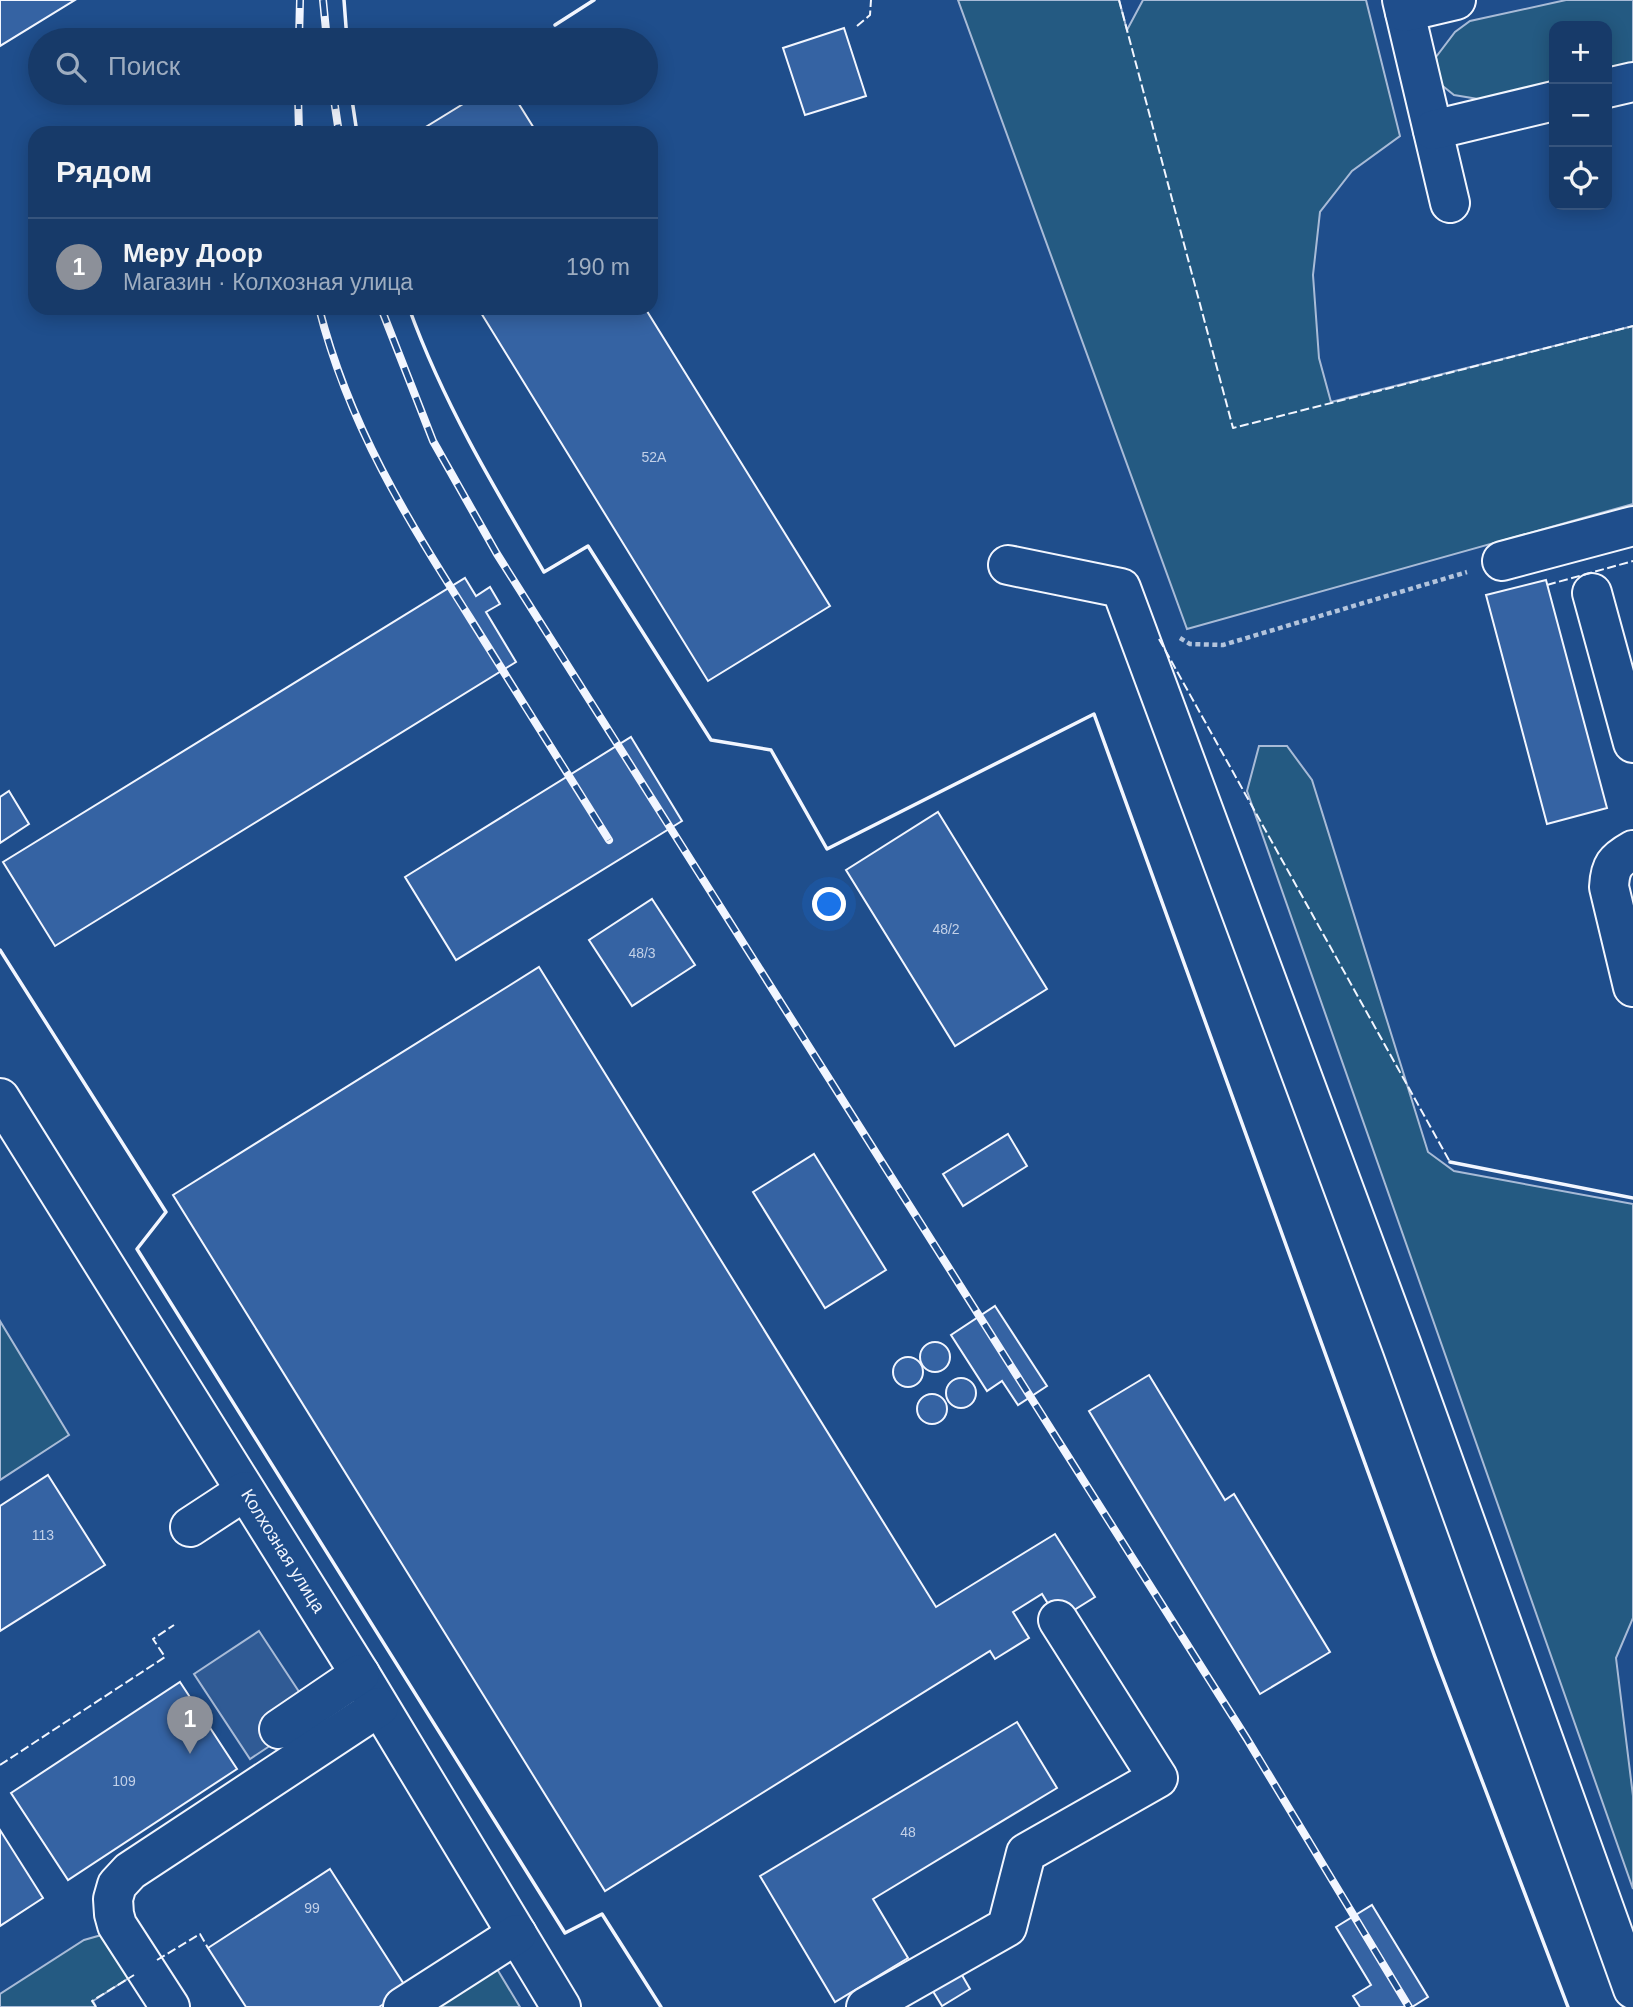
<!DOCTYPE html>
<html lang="ru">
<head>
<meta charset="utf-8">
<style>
	:root { --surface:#173a69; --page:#20416f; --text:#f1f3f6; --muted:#9eadc0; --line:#36547d; --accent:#8c9099 }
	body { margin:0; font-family:Arial,sans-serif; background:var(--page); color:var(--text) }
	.controls { position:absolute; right:21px; top:21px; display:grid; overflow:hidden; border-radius:14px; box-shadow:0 4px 18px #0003 }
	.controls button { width:63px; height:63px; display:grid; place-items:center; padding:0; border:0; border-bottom:2px solid var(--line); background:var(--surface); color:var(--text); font:35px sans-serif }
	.you { position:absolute; left:830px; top:905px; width:24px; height:24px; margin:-18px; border:5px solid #fff; border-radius:50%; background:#1a73e8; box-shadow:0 0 0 10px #1a73e833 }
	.badge { display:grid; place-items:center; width:46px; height:46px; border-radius:50%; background:var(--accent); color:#fff; font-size:23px; font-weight:700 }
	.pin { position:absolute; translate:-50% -58px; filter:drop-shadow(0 2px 4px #0008) }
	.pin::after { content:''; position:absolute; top:37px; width:24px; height:21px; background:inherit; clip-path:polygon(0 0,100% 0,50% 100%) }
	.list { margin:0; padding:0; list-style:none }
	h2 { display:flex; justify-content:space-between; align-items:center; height:91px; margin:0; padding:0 28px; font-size:30px }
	h2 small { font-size:23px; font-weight:400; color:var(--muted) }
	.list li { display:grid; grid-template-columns:46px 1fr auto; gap:21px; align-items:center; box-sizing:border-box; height:98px; padding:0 28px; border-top:2px solid var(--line) }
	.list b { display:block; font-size:26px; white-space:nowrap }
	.list p { margin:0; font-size:23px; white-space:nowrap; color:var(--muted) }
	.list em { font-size:23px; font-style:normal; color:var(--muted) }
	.icon { flex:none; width:38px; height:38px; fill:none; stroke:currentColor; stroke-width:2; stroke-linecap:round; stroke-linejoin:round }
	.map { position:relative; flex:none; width:1633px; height:2007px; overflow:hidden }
	.search { position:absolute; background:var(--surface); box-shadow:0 4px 18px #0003; left:28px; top:28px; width:630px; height:77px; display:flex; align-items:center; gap:18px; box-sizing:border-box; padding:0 24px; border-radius:38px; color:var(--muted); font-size:26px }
	.panel { position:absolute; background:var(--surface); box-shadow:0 4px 18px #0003; left:28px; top:126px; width:630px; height:189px; border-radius:21px }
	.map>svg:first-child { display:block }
</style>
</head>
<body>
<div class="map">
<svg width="1633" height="2007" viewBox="0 0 1633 2007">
	<rect width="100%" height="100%" fill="#1f4e8c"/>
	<!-- green -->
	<g fill="#245a82" stroke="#a8bbd7" stroke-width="2">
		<path d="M 958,0 L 1119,0 L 1127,30 L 1143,0 L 1366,0 L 1400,136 L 1352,171 L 1320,212 L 1313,275 L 1319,358 L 1331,402 L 1633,326 L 1633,504 L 1187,629 Z"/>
		<path d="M 1566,0 L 1633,0 L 1633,64 L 1607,70 L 1607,26 L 1554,26 L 1554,83 L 1484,100 L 1454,95 L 1439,83 L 1436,57 L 1455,32 L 1470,21 Z"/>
		<path d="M 1259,746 L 1287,746 L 1312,780 L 1428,1152 L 1454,1171 L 1633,1204 L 1633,1618 L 1616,1658 L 1633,1796 L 1633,1889 L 1247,791 Z"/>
		<path d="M 0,1321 L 69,1435 L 0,1480 Z"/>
		<path d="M 105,1934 L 132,1976 L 93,2001 L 96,2007 L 0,2007 L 0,1994 L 84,1940 Z"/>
		<path d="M 497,1969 L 520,2007 L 440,2007 L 435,2000 Z"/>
	</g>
	<!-- parking -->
	<path fill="#305b95" stroke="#a8bbd7" stroke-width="2" d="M 259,1631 L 315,1716 L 250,1759 L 194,1674 Z"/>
	<!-- building -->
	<g fill="#3563a3" stroke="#f2f6ff" stroke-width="2">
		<path d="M 0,0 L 75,0 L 0,46 Z"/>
		<path d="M 844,28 L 866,96 L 805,115 L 783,48 Z"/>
		<path d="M 481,93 L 512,93 L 537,133 L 416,133 Z"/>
		<path d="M 478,308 L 645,308 L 830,606 L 708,681 Z"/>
		<path d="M 465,578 L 476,596 L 490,587 L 500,604 L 486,612 L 516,662 L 55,946 L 3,862 Z"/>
		<path d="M 1546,580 L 1607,808 L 1547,824 L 1486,595 Z"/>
		<path d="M 631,737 L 682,821 L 456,960 L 405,877 Z"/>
		<path d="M 9,791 L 29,824 L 0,843 L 0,797 Z"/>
		<path d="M 938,812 L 1047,989 L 955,1046 L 846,870 Z"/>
		<path d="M 652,899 L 695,965 L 632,1006 L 589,940 Z"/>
		<path d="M 539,967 L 936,1607 L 1055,1534 L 1095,1597 L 1058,1620 L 1042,1594 L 1013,1612 L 1029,1638 L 995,1659 L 990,1651 L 605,1891 L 173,1195 Z"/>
		<path d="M 1008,1134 L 1027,1166 L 963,1206 L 943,1174 Z"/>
		<path d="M 814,1154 L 886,1270 L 825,1308 L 753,1192 Z"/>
		<path d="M 995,1306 L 1047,1386 L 1018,1405 L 1002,1381 L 987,1391 L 951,1335 Z"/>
		<circle cx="935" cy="1357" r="15"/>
		<circle cx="908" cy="1372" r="15"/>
		<path d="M 1149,1375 L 1225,1500 L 1234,1494 L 1330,1652 L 1260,1694 L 1089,1411 Z"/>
		<circle cx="961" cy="1393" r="15"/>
		<circle cx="932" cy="1409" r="15"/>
		<path d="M 48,1475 L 105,1565 L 0,1631 L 0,1506 Z"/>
		<path d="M 180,1682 L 237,1769 L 68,1880 L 11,1793 Z"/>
		<path d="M 1017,1722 L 1057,1788 L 873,1899 L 908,1958 L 835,2002 L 760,1876 Z"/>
		<path d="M 0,1830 L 43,1898 L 0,1926 Z"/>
		<path d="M 330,1869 L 407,1989 L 379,2007 L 246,2007 L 208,1948 Z"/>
		<path d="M 1372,1905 L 1428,1997 L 1412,2007 L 1360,2007 L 1353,1996 L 1371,1985 L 1336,1927 Z"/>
		<path d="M 959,1970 L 970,1989 L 942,2006 L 931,1988 Z"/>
	</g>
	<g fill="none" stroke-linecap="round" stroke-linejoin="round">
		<!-- minor casing -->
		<g stroke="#f2f6ff" stroke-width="42">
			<g id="minor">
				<path d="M 1402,0 L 1450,203"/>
				<path d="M 1405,12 L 1456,0"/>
				<path d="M 1607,88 L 1633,82"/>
				<path d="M 1433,130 L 1554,101"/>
				<path d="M 1502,561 L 1633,526"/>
				<path d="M 1008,565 L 1121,588 L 1402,1346 L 1633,1989"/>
				<path d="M 1592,593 L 1633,743"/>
				<path d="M 1633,850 C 1615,860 1610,866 1609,887 L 1633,987"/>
				<path d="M 0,1098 L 360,1674 L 561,2007"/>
				<path d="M 190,1527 L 245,1491"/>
				<path d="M 279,1729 L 360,1674"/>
				<path d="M 170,2007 L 117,1925 L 114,1914 L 113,1899 L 117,1885 L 130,1871 L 379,1707"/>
				<path d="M 403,2007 L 517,1934"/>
				<path d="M 866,2007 L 1007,1927 L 1026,1853 L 1158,1778 L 1058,1620"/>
			</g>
		</g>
		<!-- path -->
		<path stroke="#b3c4dc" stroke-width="4.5" stroke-dasharray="5 3.5" stroke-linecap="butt" d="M 1180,638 L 1190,644 L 1223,645 L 1467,572"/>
		<!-- minor -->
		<use href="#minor" stroke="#1f4e8c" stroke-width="38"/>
		<!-- rail casing -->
		<g stroke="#f2f6ff" stroke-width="8">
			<g id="rail">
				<path d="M 323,0 L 327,40"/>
				<path d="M 299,40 L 300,0"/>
				<path d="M 298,93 L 299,133"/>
				<path d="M 333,93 L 339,133"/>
				<path d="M 319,308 C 349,426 406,517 470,618 C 516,692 563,766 609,840"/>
				<path d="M 381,308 L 433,441 L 497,554 L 1247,1739 L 1409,2007"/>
			</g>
		</g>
		<!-- rail -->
		<use href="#rail" stroke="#1f4e8c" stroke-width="5" stroke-dasharray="16" stroke-linecap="butt"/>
		<!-- fence -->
		<g stroke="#f2f6ff" stroke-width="2" stroke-dasharray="9 3.5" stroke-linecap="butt">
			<path d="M 1119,0 L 1233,428 L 1633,326"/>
			<path d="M 857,26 L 870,15 L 871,0"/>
			<path d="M 1547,585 L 1633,561"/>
			<path d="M 1159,639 L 1450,1162"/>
			<path d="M 0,1765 L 165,1657 L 153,1639 L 174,1625"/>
			<path d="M 157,1960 L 200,1934 L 208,1948"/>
			<path d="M 96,2007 L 92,2001 L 134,1975"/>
		</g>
		<!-- wall -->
		<g stroke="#f2f6ff" stroke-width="3.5">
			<path d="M 344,0 L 347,40"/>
			<path d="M 555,25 L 594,0"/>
			<path d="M 351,93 L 357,133"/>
			<path d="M 409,308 C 443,402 493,486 544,572 L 588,546 L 711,740 L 771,750 L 827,849 L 1094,714 L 1435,1657 L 1568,2007"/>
			<path d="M 0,950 L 166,1212 L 137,1249 L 565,1933 L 602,1914 L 661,2007"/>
			<path d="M 1450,1162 L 1633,1198"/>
		</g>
	</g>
	<g text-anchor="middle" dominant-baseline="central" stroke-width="5" stroke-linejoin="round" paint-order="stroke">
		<!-- number labels -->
		<g font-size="14" fill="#c3d1e8">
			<text x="654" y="457">52А</text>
			<text x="946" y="929">48/2</text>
			<text x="642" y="953">48/3</text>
			<text x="43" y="1535">113</text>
			<text x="124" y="1781">109</text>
			<text x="908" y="1832">48</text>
			<text x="312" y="1908">99</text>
		</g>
		<!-- street labels -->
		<g font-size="18" fill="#f2f6ff" stroke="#1f4e8c">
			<text transform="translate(283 1551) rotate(58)">Колхозная улица</text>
		</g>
	</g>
</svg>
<div class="controls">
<button>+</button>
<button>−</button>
<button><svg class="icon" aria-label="locate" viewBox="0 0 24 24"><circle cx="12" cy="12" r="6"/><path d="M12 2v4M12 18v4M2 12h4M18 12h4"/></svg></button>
</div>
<div class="you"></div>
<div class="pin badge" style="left:190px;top:1754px">1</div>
<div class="search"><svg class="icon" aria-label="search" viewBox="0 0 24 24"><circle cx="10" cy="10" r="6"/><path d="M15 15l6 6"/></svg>Поиск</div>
<section class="panel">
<h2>Рядом<small></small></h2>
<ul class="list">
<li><span class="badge">1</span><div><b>Меру Доор</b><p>Магазин · Колхозная улица</p></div><em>190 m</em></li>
</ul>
</section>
</div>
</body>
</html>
